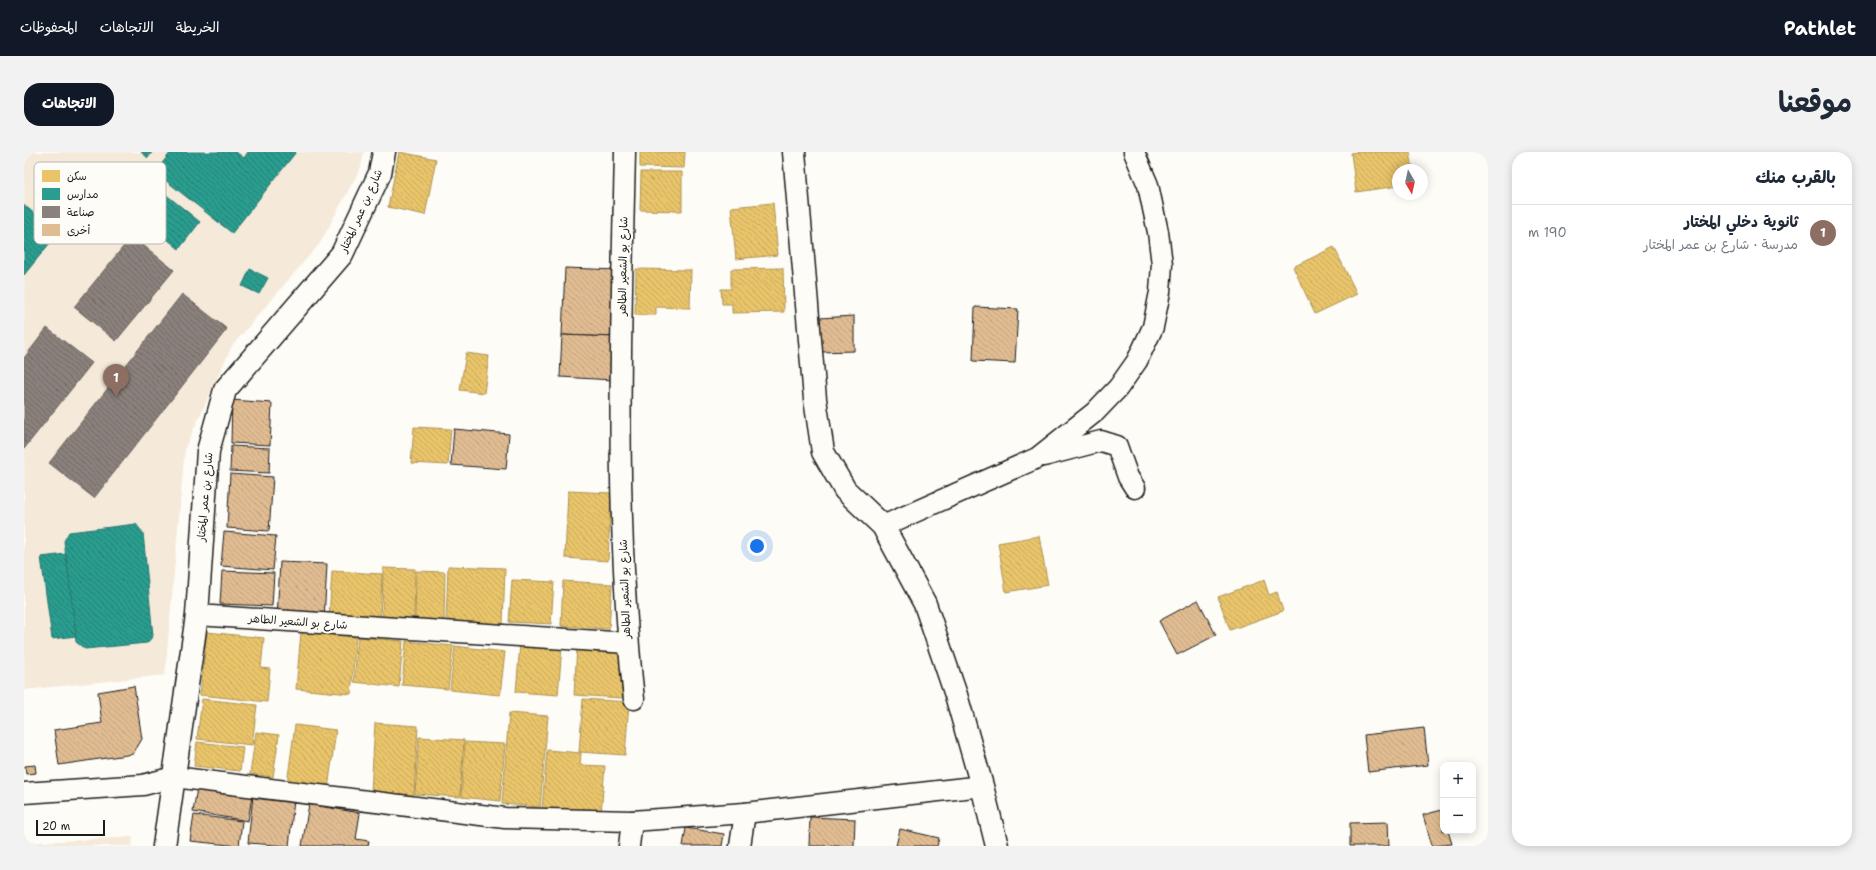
<!DOCTYPE html>
<html lang="ar">
<head>
<meta charset="utf-8">
<style>
	:root { --surface:#fff; --page:#f2f2f3; --text:#1f2937; --muted:#747a83; --line:#e0e1e3; --accent:#111827 }
	body { margin:0; font-family:"Shantell Sans","Playpen Sans Arabic",sans-serif; background:var(--page); color:var(--text); direction:rtl }
	.controls { position:absolute; right:12px; bottom:12px; display:grid; overflow:hidden; border-radius:8px; box-shadow:0 2px 10px #0003 }
	.controls button { width:36px; height:36px; display:grid; place-items:center; padding:0; border:0; border-bottom:1px solid var(--line); background:var(--surface); color:var(--text); font:20px sans-serif }
	.compass { position:absolute; left:1368px; top:12px; width:36px; height:36px; border-radius:50%; background:var(--surface); box-shadow:0 2px 10px #0003; rotate:171deg }
	.scale { position:absolute; left:12px; bottom:10px; width:69px; box-sizing:border-box; padding-left:4px; border:2px solid #1c1c1c; border-top:0; font-size:11px; line-height:14px; white-space:nowrap; color:#1c1c1c; -webkit-text-stroke:3px #fdfcf7; paint-order:stroke }
	.you { position:absolute; left:733px; top:394px; width:14px; height:14px; margin:-10px; border:3px solid #fff; border-radius:50%; background:#1a73e8; box-shadow:0 0 0 6px #1a73e833 }
	.badge { display:grid; place-items:center; width:26px; height:26px; border-radius:50%; background:var(--accent); color:#fff; font-size:13px; font-weight:700 }
	.pin { position:absolute; translate:-50% -33px; filter:drop-shadow(0 1px 2px #0008) }
	.pin::after { content:''; position:absolute; top:21px; width:14px; height:12px; background:inherit; clip-path:polygon(0 0,100% 0,50% 100%) }
	.list { margin:0; padding:0; list-style:none }
	h2 { display:flex; justify-content:space-between; align-items:center; height:52px; margin:0; padding:0 16px; font-size:17px }
	h2 small { font-size:13px; font-weight:400; color:var(--muted) }
	.list li { display:grid; grid-template-columns:26px 1fr auto; gap:12px; align-items:center; box-sizing:border-box; height:56px; padding:0 16px; border-top:1px solid var(--line) }
	.list b { display:block; font-size:15px; white-space:nowrap }
	.list p { margin:0; font-size:13px; white-space:nowrap; color:var(--muted) }
	.list em { font-size:13px; font-style:normal; color:var(--muted) }
	.map { position:relative; flex:none; width:1464px; height:694px; overflow:hidden; direction:ltr; border-radius:16px }
	header { display:flex; align-items:center; gap:24px; box-sizing:border-box; height:56px; padding:0 20px; background:var(--accent); color:#fff }
	header strong { font-size:19px }
	nav { display:flex; gap:22px; margin-inline-start:auto; font-size:14px }
	.intro { display:flex; align-items:center; justify-content:space-between; box-sizing:border-box; height:96px; padding:0 24px }
	h1 { margin:0; font-size:28px }
	.button { padding:10px 18px; border-radius:16px; background:var(--accent); color:#fff; font-size:14px; font-weight:700 }
	main { display:flex; gap:24px; padding:0 24px }
	aside { flex:1; background:var(--surface); border-radius:16px; box-shadow:0 2px 10px #0003 }
	.map>svg:first-child { display:block }
</style>
</head>
<body>
<header>
<strong>Pathlet</strong>
<nav><a>الخريطة</a><a>الاتجاهات</a><a>المحفوظات</a></nav>
</header>
<div class="intro"><h1>موقعنا</h1><a class="button">الاتجاهات</a></div>
<main>
<aside>
<h2>بالقرب منك<small></small></h2>
<ul class="list">
<li><span class="badge" style="background:#8d6e63">1</span><div><b>ثانوية دخلي المختار</b><p>مدرسة · شارع بن عمر المختار</p></div><em>190 m</em></li>
</ul>
</aside>
<div class="map">
<svg width="1464" height="694" viewBox="0 0 1464 694">
	<defs>
		<pattern id="homes-back-hatch" width="6" height="6" patternUnits="userSpaceOnUse"><rect width="6" height="6" fill="#e9c46a"/><path d="M-1 5l2 2M0 0l6 6M5-1l2 2" fill="none" stroke="#c7a85b"/></pattern>
		<pattern id="schools-back-hatch" width="6" height="6" patternUnits="userSpaceOnUse"><rect width="6" height="6" fill="#2a9d8f"/><path d="M-1 5l2 2M0 0l6 6M5-1l2 2" fill="none" stroke="#237f74"/></pattern>
		<pattern id="industry-back-hatch" width="6" height="6" patternUnits="userSpaceOnUse"><rect width="6" height="6" fill="#8a817c"/><path d="M-1 5l2 2M0 0l6 6M5-1l2 2" fill="none" stroke="#706965"/></pattern>
		<pattern id="building-back-hatch" width="6" height="6" patternUnits="userSpaceOnUse"><rect width="6" height="6" fill="#e1bc92"/><path d="M-1 5l2 2M0 0l6 6M5-1l2 2" fill="none" stroke="#c0a17d"/></pattern>
	</defs>
	<rect width="100%" height="100%" fill="#fdfcf7"/>
	<filter id="ink" filterUnits="userSpaceOnUse"><feTurbulence type="fractalNoise" baseFrequency=".025" numOctaves="2"/><feDisplacementMap in="SourceGraphic" scale="8" xChannelSelector="R" yChannelSelector="G"/><feConvolveMatrix kernelMatrix="1 2 1 2 8 2 1 2 1" color-interpolation-filters="sRGB"/></filter>
	<g filter="url(#ink)">
		<!-- built -->
		<g fill="#f5e9d9">
			<path d="M 0,0 L 340,0 L 337,15 L 296,91 L 208,194 L 161,296 L 141,523 L 0,538 Z"/>
			<path d="M 109,685 L 108,694 L 0,694 L 0,691 Z"/>
		</g>
		<!-- homes -->
		<g fill="url(#homes-back-hatch)" stroke="#ac9253">
			<path d="M 375,0 L 412,7 L 401,63 L 364,55 Z"/>
			<path d="M 616,0 L 661,0 L 660,16 L 616,15 Z"/>
			<path d="M 1333,0 L 1386,0 L 1389,18 L 1374,18 L 1374,34 L 1332,40 L 1327,1 Z"/>
			<path d="M 617,20 L 658,20 L 658,59 L 616,58 Z"/>
			<path d="M 749,51 L 754,103 L 712,107 L 707,55 Z"/>
			<path d="M 1310,95 L 1333,142 L 1291,162 L 1269,115 Z"/>
			<path d="M 759,116 L 760,160 L 708,161 L 708,152 L 698,152 L 697,137 L 707,137 L 707,117 Z"/>
			<path d="M 612,117 L 667,118 L 666,156 L 632,155 L 632,163 L 611,163 Z"/>
			<path d="M 442,201 L 465,204 L 460,241 L 436,238 Z"/>
			<path d="M 390,275 L 427,277 L 424,313 L 387,311 Z"/>
			<path d="M 544,339 L 587,341 L 584,409 L 541,406 Z"/>
			<path d="M 1015,384 L 1024,433 L 982,440 L 974,391 Z"/>
			<path d="M 424,414 L 481,416 L 479,472 L 422,471 Z"/>
			<path d="M 359,416 L 391,417 L 390,469 L 358,469 Z"/>
			<path d="M 308,419 L 358,422 L 356,468 L 305,465 Z"/>
			<path d="M 392,419 L 421,420 L 420,469 L 391,468 Z"/>
			<path d="M 488,428 L 530,430 L 527,472 L 485,470 Z"/>
			<path d="M 1240,428 L 1245,443 L 1253,440 L 1259,459 L 1206,478 L 1194,445 Z"/>
			<path d="M 539,429 L 588,432 L 585,477 L 537,474 Z"/>
			<path d="M 183,480 L 240,486 L 237,516 L 246,517 L 243,550 L 176,543 Z"/>
			<path d="M 277,480 L 332,485 L 327,542 L 272,537 Z"/>
			<path d="M 334,485 L 379,489 L 375,535 L 330,530 Z"/>
			<path d="M 382,489 L 429,494 L 424,537 L 378,533 Z"/>
			<path d="M 496,492 L 538,495 L 534,543 L 492,540 Z"/>
			<path d="M 431,494 L 481,500 L 476,543 L 426,538 Z"/>
			<path d="M 553,495 L 601,498 L 598,546 L 550,543 Z"/>
			<path d="M 178,547 L 233,553 L 228,593 L 173,587 Z"/>
			<path d="M 559,547 L 605,550 L 601,603 L 555,600 Z"/>
			<path d="M 485,561 L 524,564 L 516,655 L 478,652 Z"/>
			<path d="M 351,571 L 394,574 L 390,643 L 347,640 Z"/>
			<path d="M 271,573 L 312,578 L 304,637 L 263,632 Z"/>
			<path d="M 232,580 L 255,583 L 249,625 L 226,622 Z"/>
			<path d="M 395,585 L 440,588 L 436,645 L 391,642 Z"/>
			<path d="M 173,590 L 219,595 L 216,619 L 170,614 Z"/>
			<path d="M 441,590 L 481,592 L 476,649 L 437,645 Z"/>
			<path d="M 523,598 L 557,601 L 556,613 L 581,614 L 577,662 L 518,656 Z"/>
		</g>
		<!-- schools -->
		<g fill="url(#schools-back-hatch)" stroke="#26766c">
			<path d="M 117,0 L 128,0 L 124,6 Z"/>
			<path d="M 147,0 L 212,0 L 220,6 L 224,0 L 272,0 L 208,81 L 131,20 Z"/>
			<path d="M 130,33 L 176,70 L 155,97 L 109,59 Z"/>
			<path d="M 0,53 L 34,81 L 0,123 Z"/>
			<path d="M 226,117 L 244,126 L 235,142 L 218,134 Z"/>
			<path d="M 112,372 L 119,381 L 129,484 L 123,491 L 61,497 L 52,490 L 40,389 L 45,380 Z"/>
			<path d="M 42,402 L 52,484 L 28,487 L 17,405 Z"/>
		</g>
		<!-- industry -->
		<g fill="url(#industry-back-hatch)" stroke="#69635f">
			<path d="M 108,84 L 150,118 L 92,189 L 50,155 Z"/>
			<path d="M 158,142 L 203,177 L 70,346 L 25,311 Z"/>
			<path d="M 23,176 L 68,211 L 0,297 L 0,206 Z"/>
		</g>
		<!-- building -->
		<g fill="url(#building-back-hatch)" stroke="#1c1c1c">
			<path d="M 541,116 L 595,118 L 591,185 L 538,183 Z"/>
			<path d="M 951,155 L 994,157 L 991,211 L 949,209 Z"/>
			<path d="M 830,164 L 830,199 L 796,200 L 795,166 Z"/>
			<path d="M 538,183 L 591,185 L 589,228 L 536,225 Z"/>
			<path d="M 208,248 L 248,251 L 246,293 L 207,291 Z"/>
			<path d="M 430,277 L 485,282 L 482,317 L 427,313 Z"/>
			<path d="M 207,294 L 246,296 L 245,321 L 206,319 Z"/>
			<path d="M 206,322 L 249,325 L 245,379 L 203,376 Z"/>
			<path d="M 200,380 L 252,384 L 249,418 L 197,414 Z"/>
			<path d="M 256,410 L 303,412 L 300,468 L 253,466 Z"/>
			<path d="M 198,419 L 250,421 L 248,454 L 196,452 Z"/>
			<path d="M 1174,448 L 1192,483 L 1153,503 L 1135,469 Z"/>
			<path d="M 110,534 L 118,587 L 109,602 L 35,613 L 30,578 L 78,571 L 74,540 Z"/>
			<path d="M 1400,576 L 1404,613 L 1344,620 L 1340,583 Z"/>
			<path d="M 11,613 L 12,621 L 2,622 L 1,614 Z"/>
			<path d="M 173,636 L 228,644 L 224,669 L 169,660 Z"/>
			<path d="M 229,644 L 270,648 L 265,694 L 224,691 Z"/>
			<path d="M 285,652 L 336,661 L 332,687 L 345,689 L 344,694 L 278,694 Z"/>
			<path d="M 1418,658 L 1419,679 L 1424,679 L 1428,692 L 1408,694 L 1399,663 Z"/>
			<path d="M 170,663 L 218,669 L 215,694 L 166,689 Z"/>
			<path d="M 786,665 L 831,667 L 830,694 L 785,694 Z"/>
			<path d="M 1364,670 L 1365,694 L 1326,694 L 1326,671 Z"/>
			<path d="M 662,676 L 700,682 L 698,694 L 659,694 Z"/>
			<path d="M 876,677 L 915,686 L 913,694 L 872,694 Z"/>
		</g>
		<g fill="none" stroke-linecap="round" stroke-linejoin="round">
			<!-- street casing -->
			<g stroke="#1c1c1c" stroke-width="23">
				<g id="street">
					<path d="M 601,0 C 597,182 590,365 610,547"/>
					<path d="M 1020,304 L 1077,289 L 1093,294 L 1104,325 L 1111,336"/>
					<path d="M 859,374 L 1013,306 L 1071,260 L 1094,236 L 1113,209 L 1129,175 L 1136,140 L 1138,112 L 1134,80 L 1124,33 L 1110,0"/>
					<path d="M 173,463 L 604,491"/>
					<path d="M 0,641 L 119,633 L 150,625 L 481,666 L 608,669 L 721,661 L 958,634"/>
					<path d="M 605,694 L 608,669"/>
					<path d="M 716,694 L 721,661"/>
				</g>
			</g>
			<!-- secondary casing -->
			<g stroke="#1c1c1c" stroke-width="25">
				<g id="secondary">
					<path d="M 770,0 L 791,247 L 799,300 L 821,338 L 859,374 L 901,452 L 932,543 L 958,634 L 973,694"/>
					<path d="M 140,694 L 173,463 L 184,299 L 201,238 L 318,102 L 356,21 L 360,0"/>
				</g>
			</g>
			<!-- street -->
			<use href="#street" stroke="#fdfcf7" stroke-width="20"/>
			<!-- secondary -->
			<use href="#secondary" stroke="#fdfcf7" stroke-width="22"/>
		</g>
	</g>
	<g text-anchor="middle" dominant-baseline="central" stroke-width="4" stroke-linejoin="round" paint-order="stroke">
		<!-- street labels -->
		<g font-size="11" fill="#1c1c1c" stroke="#fdfcf7">
			<text transform="translate(337 59) rotate(-66)">شارع بن عمر المختار</text>
			<text transform="translate(599 114) rotate(-89)">شارع بو الشعير الطاهر</text>
			<text transform="translate(181 345) rotate(-85)">شارع بن عمر المختار</text>
			<text transform="translate(601 437) rotate(-92)">شارع بو الشعير الطاهر</text>
			<text transform="translate(274 470) rotate(4)">شارع بو الشعير الطاهر</text>
		</g>
	</g>
	<!-- legend -->
	<rect x="10" y="10" width="132" height="82" rx="6" fill="#fdfcf7" stroke="#bab9b5" stroke-width="1"/>
	<rect x="18" y="18" width="18" height="12" fill="#e9c46a"/>
	<rect x="18" y="36" width="18" height="12" fill="#2a9d8f"/>
	<rect x="18" y="54" width="18" height="12" fill="#8a817c"/>
	<rect x="18" y="72" width="18" height="12" fill="#e1bc92"/>
	<g font-size="11" fill="#1c1c1c">
		<text x="43" y="28">سكن</text>
		<text x="43" y="46">مدارس</text>
		<text x="43" y="64">صناعة</text>
		<text x="43" y="82">أخرى</text>
	</g>
</svg>
<div class="controls">
<button>+</button>
<button>−</button>
</div>
<svg class="compass" viewBox="-18 -18 36 36"><path d="M0-13l5 13h-10z" fill="#e53935"/><path d="M0 13l5-13h-10z" fill="#747a83"/></svg>
<div class="scale">20 m</div>
<div class="you"></div>
<div class="pin badge" style="left:92px;top:245px;background:#8d6e63">1</div>
</div>
</main>
</body>
</html>
